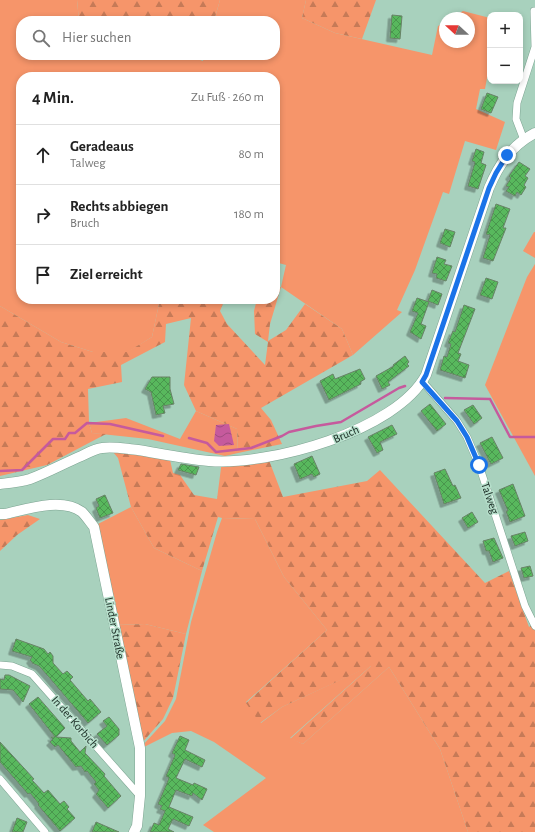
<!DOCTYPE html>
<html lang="de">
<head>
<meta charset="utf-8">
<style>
	:root { --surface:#fff; --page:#f2f2f2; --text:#222; --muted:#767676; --line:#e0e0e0 }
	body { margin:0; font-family:"Alegreya Sans",sans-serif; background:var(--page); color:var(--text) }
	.controls { position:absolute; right:12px; top:12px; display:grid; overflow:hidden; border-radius:8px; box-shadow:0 2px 6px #0003 }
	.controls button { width:36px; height:36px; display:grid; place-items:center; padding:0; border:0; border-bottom:1px solid var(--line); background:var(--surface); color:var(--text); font:20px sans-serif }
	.compass { position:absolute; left:439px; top:12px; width:36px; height:36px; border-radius:50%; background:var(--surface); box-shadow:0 2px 6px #0003; rotate:291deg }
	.stop { position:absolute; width:12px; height:12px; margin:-9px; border:3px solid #1a73e8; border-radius:50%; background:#fff }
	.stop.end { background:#1a73e8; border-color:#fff; box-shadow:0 1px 4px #0008 }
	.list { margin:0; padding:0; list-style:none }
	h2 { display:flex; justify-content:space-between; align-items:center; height:52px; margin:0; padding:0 16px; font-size:17px }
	h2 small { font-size:13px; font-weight:400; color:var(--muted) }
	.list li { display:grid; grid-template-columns:26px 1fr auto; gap:12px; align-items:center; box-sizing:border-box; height:60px; padding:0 16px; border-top:1px solid var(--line) }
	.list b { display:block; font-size:15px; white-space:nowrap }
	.list p { margin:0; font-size:13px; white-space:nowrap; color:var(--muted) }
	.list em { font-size:13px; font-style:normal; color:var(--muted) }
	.icon { flex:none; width:22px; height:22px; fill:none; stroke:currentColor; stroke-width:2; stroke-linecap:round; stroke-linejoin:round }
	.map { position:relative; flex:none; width:535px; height:832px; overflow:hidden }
	.search { position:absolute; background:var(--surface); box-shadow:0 2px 6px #0003; left:16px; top:16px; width:264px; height:44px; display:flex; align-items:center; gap:10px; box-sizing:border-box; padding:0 14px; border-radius:16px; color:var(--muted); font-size:15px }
	.panel { position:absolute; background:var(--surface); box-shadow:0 2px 6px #0003; left:16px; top:72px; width:264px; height:232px; border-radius:16px }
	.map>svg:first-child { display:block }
</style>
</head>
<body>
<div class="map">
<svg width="535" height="832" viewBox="0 0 535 832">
	<defs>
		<pattern id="forest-firs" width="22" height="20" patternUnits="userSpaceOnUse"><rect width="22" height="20" fill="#f6956a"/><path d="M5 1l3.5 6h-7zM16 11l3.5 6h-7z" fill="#c67a57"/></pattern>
		<pattern id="water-waves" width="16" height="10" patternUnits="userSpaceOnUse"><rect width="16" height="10" fill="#c65a9d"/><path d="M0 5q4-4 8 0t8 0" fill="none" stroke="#a04b80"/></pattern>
		<pattern id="building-cross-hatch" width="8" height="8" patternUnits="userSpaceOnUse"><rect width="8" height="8" fill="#59b85d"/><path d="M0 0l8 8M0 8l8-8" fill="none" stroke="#49964d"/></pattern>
		<filter id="shadow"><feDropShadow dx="-3.5" dy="3.5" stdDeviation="0" flood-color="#0004"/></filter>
	</defs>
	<rect width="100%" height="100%" fill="#a8d1bd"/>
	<!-- grass -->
	<g fill="#f6956a">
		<path d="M 0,0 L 77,0 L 79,21 L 21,21 L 21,55 L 185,55 L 203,61 L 204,55 L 275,55 L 275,21 L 214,21 L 220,0 L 306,0 L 302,18 L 335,33 L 432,55 L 438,26 L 445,22 L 445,42 L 469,42 L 469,18 L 451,18 L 463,11 L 490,18 L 490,55 L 487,66 L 489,67 L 485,89 L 480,89 L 476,109 L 505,122 L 496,150 L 465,141 L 449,194 L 443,192 L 415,270 L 397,310 L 402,312 L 353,355 L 342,329 L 281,287 L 286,265 L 275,262 L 275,77 L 21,77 L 21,299 L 160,299 L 152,337 L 128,352 L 93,352 L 61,342 L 0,306 Z"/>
		<path d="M 534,232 L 535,232 L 535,258 L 523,251 Z"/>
		<path d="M 535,264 L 535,476 L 485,385 L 527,277 Z"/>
		<path d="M 196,411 L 237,429 L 238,453 L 225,456 L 148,439 L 92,433 L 89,423 L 126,418 L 180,439 Z"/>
		<path d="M 131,507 L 154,548 L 202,571 L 186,634 L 145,624 L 116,625 L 96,525 Z"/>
		<path d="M 222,518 L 255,519 L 284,577 L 327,630 L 246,702 L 261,723 L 282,707 L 372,665 L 290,738 L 303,744 L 389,667 L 440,749 L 468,832 L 214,832 L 203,825 L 266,778 L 214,742 L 191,731 L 172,733 L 144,747 L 143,745 L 165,721 L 176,699 L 191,622 L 217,532 Z"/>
	</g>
	<!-- forest -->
	<g fill="url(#forest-firs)">
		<path d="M 77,0 L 220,0 L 214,21 L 79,21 Z"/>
		<path d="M 306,0 L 376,0 L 362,39 L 335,33 L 302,18 Z"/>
		<path d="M 275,287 L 281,287 L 270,324 L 268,341 L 286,330 L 305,304 L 342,329 L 353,355 L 261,408 L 271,420 L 282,444 L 238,453 L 237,429 L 196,411 L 184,385 L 191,318 L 166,324 L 165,342 L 121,365 L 122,382 L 88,389 L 89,423 L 92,433 L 106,434 L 47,465 L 0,476 L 0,306 L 61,342 L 93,352 L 127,352 L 152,337 L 160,299 L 167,301 L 169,299 L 225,299 L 220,311 L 227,324 L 265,365 L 268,342 L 255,334 L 254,311 L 257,299 L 275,299 Z"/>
		<path d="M 108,446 L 168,451 L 173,473 L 180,475 L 194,495 L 217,499 L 222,460 L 267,455 L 283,497 L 367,481 L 380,470 L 485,583 L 509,571 L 529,627 L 535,623 L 535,832 L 468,832 L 440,749 L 389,667 L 303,744 L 290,739 L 371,666 L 282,707 L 260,723 L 246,703 L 327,630 L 284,577 L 255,519 L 222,518 L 218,517 L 202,571 L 154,548 L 131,507 L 118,458 Z"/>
		<path d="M 28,515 L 40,519 L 17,535 L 0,551 L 0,520 Z"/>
		<path d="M 145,624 L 186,634 L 173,698 L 163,719 L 141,744 L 116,625 Z"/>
	</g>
	<!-- water -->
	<path fill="url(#water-waves)" d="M 229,424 L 234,445 L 219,446 L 214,441 L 216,425 Z"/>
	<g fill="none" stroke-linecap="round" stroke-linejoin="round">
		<!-- stream -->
		<g stroke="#c65a9d" stroke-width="2.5">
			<path d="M 445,398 L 490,399 L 510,437 L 535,437"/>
			<path d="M 189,438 L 207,443 L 216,452 L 251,448 L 282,436 L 289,432 L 316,426 L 341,422 L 399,388 L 405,386"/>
			<path d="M 0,471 L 22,470 L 53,439 L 65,439 L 69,433 L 75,433 L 87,423 L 110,424 L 163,436"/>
		</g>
	</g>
	<!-- building -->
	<g fill="url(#building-cross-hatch)" stroke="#688267" filter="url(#shadow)">
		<path d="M 392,15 L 402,16 L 400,39 L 390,38 Z"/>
		<path d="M 487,93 L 498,97 L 491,113 L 481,109 Z"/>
		<path d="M 476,149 L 484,152 L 481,163 L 486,165 L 478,189 L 468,186 L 475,162 L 472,161 Z"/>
		<path d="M 519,162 L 530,169 L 525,176 L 528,178 L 524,185 L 526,187 L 521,195 L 517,192 L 515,196 L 506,191 L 509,187 L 506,186 L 511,178 L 509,176 Z"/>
		<path d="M 496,204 L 510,209 L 503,228 L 506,228 L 493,261 L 483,258 L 490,235 L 486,234 Z"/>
		<path d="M 445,229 L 455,232 L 450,247 L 440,243 Z"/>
		<path d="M 437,257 L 446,260 L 444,264 L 452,266 L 446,281 L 436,278 L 437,274 L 432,273 Z"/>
		<path d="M 486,278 L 498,282 L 492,299 L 480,295 Z"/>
		<path d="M 432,290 L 442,294 L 438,305 L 428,301 Z"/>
		<path d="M 417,298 L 429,302 L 421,324 L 426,326 L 421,339 L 410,332 L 418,313 L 412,311 Z"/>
		<path d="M 464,305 L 475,309 L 458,353 L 461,354 L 458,361 L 469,365 L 465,378 L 440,370 L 444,356 L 447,357 L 451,344 L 448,343 L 453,331 L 455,332 Z"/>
		<path d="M 405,356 L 409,362 L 407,364 L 409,366 L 388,382 L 390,385 L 382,389 L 376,376 L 394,366 L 393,365 Z"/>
		<path d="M 360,369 L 365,379 L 360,382 L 361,384 L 329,400 L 320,381 L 333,374 L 335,379 Z"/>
		<path d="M 152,377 L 170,377 L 170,389 L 174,404 L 163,406 L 165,413 L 156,415 L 151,392 L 145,389 Z"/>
		<path d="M 430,404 L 446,424 L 437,431 L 421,411 Z"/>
		<path d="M 473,405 L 482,418 L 474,424 L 464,410 Z"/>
		<path d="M 392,425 L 397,434 L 380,442 L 383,450 L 377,453 L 368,437 Z"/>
		<path d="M 492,437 L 503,458 L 491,464 L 480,443 Z"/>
		<path d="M 312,456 L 320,474 L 314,477 L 312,474 L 300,479 L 294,464 Z"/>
		<path d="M 181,464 L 199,467 L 196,475 L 178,470 Z"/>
		<path d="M 445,469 L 453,486 L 455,485 L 461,498 L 444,504 L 434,473 Z"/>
		<path d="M 513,484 L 525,516 L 510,522 L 506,511 L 508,511 L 499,490 Z"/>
		<path d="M 105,495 L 113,513 L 100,518 L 96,508 L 99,506 L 96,499 Z"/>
		<path d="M 472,512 L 478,522 L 468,528 L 462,518 Z"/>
		<path d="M 525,532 L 528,541 L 515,546 L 511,536 Z"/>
		<path d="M 494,538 L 503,558 L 493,562 L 489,551 L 486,551 L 483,541 Z"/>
		<path d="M 530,566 L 533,576 L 524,578 L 521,568 Z"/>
		<path d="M 16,639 L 44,649 L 48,654 L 50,652 L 53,656 L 53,663 L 63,674 L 67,671 L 73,677 L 70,680 L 88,701 L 90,699 L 101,712 L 88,723 L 48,676 L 39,666 L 32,663 L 32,662 L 30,660 L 32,657 L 12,651 Z"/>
		<path d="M 5,675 L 9,675 L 30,686 L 23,702 L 13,690 L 0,689 L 0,679 L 4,680 Z"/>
		<path d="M 38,697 L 65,728 L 56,737 L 71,738 L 71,741 L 80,752 L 86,746 L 85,753 L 105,774 L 104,776 L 121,796 L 108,808 L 96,794 L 99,790 L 94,784 L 96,782 L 87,771 L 85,772 L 81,766 L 76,767 L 58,745 L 55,747 L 50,742 L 53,739 L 51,737 L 55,737 L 29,704 Z"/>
		<path d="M 109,717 L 119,729 L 119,735 L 107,745 L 97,734 L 107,726 L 103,721 Z"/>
		<path d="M 180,736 L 189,740 L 185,750 L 205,760 L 202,767 L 185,759 L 176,778 L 193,785 L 194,783 L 207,789 L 202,800 L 193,793 L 192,796 L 176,790 L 169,807 L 193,817 L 189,826 L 173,819 L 168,829 L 174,832 L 150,832 L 154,823 L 159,825 L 165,811 L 160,809 L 162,806 L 158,804 L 167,783 L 169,778 L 166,776 L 175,755 L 172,753 Z"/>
		<path d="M 0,742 L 34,779 L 32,780 L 44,793 L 48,790 L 60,804 L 64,801 L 69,807 L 67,809 L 75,818 L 60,831 L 38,805 L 39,804 L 30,793 L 28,794 L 0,762 Z"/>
		<path d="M 17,818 L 27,822 L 23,832 L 12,832 Z"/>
		<path d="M 96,822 L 119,832 L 92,832 Z"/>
	</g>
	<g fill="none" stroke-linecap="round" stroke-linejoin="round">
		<!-- street casing -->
		<g stroke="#7da492" stroke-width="8">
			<g id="street">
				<path d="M 524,140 L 516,119 L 517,103 L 535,47 L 534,11"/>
				<path d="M 422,381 L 457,421 L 467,437 L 479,465 L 525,606 L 535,626"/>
				<path d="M 0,665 L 12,666 L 32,674 L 140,796"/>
				<path d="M 0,779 L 45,832"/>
			</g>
		</g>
		<!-- secondary casing -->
		<g stroke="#7da492" stroke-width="11">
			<g id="secondary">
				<path d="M 0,484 C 10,483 21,482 30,479 C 46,473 63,464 79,457 C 86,454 94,449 102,448 C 113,446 126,449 138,450 C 162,454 186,459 209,461 C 269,466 396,431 426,375 L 489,188 C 499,164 512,145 535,133"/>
				<path d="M 0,514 L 5,514 C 27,509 62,497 82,512 C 86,516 90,522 94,527 L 140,748 L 140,796 L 137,826 L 134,832"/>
			</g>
		</g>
		<!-- street -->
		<use href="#street" stroke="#fff" stroke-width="7"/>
		<!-- secondary -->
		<use href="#secondary" stroke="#fff" stroke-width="10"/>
	</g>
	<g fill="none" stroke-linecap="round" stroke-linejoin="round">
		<!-- route -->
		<path stroke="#1a73e8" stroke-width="5" d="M 479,465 L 467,437 L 457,421 L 422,382 L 426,375 L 489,188 L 496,173 L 507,155"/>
	</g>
	<g text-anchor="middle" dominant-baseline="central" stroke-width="3" stroke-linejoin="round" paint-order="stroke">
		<!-- street labels -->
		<g font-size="12" fill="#1b2b24" stroke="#b5deca">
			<text transform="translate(346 434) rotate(-24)">Bruch</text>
			<text transform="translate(490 498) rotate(71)">Talweg</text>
			<text transform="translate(115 628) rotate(79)">Linder Straße</text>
			<text transform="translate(75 722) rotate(49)">In der Korbich</text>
		</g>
	</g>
</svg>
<div class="controls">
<button>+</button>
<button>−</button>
</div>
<svg class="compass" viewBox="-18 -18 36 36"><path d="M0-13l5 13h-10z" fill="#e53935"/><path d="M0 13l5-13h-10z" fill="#767676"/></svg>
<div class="stop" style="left:479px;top:465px"></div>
<div class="stop end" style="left:507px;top:155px"></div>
<div class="search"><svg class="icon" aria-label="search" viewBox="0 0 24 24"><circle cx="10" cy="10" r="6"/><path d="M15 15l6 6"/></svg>Hier suchen</div>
<section class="panel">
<h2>4 Min.<small>Zu Fuß · 260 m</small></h2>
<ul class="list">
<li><svg class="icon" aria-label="ahead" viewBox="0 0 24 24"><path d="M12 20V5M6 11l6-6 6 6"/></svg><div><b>Geradeaus</b><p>Talweg</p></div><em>80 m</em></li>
<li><svg class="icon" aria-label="right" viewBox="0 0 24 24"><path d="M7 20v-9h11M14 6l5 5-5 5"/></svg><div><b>Rechts abbiegen</b><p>Bruch</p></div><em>180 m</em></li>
<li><svg class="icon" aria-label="arrive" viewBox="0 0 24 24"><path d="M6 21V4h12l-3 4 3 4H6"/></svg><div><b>Ziel erreicht</b></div></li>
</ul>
</section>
</div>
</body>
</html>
